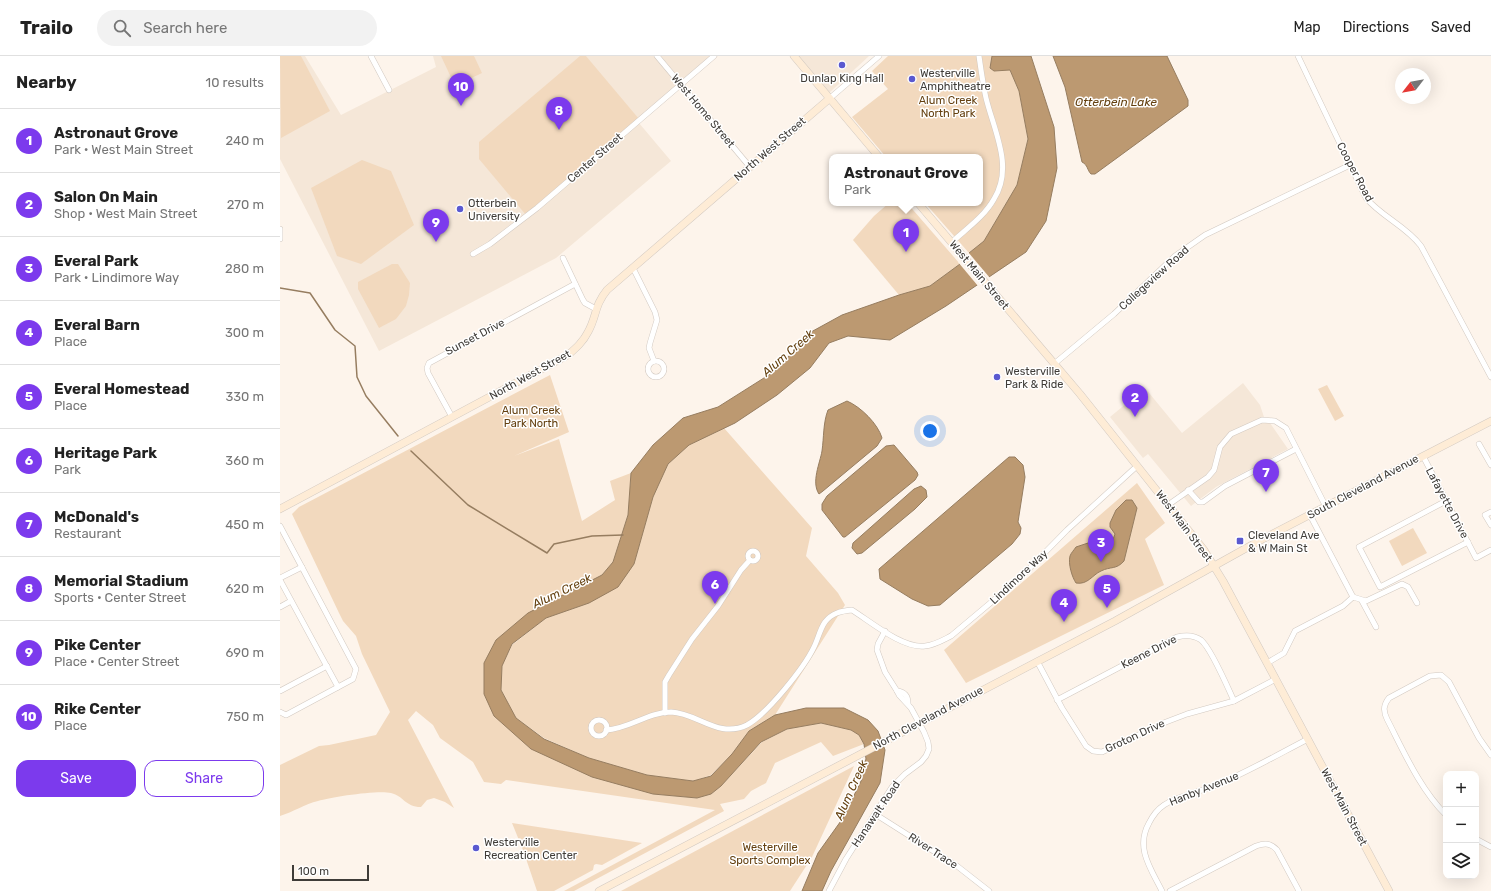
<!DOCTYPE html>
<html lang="en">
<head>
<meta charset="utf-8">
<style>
	:root { --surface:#fff; --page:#f2f2f2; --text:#222; --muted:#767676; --line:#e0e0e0; --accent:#7c3aed }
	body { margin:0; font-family:Rubik,sans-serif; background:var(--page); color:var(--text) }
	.controls { position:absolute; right:12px; bottom:12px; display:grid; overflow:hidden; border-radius:8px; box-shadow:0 4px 16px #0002 }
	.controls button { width:36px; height:36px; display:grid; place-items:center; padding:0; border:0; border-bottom:1px solid var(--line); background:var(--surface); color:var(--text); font:20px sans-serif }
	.compass { position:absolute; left:1115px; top:12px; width:36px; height:36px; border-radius:50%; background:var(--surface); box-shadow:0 4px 16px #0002; rotate:239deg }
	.scale { position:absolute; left:12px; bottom:10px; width:77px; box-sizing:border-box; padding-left:4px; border:2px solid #3f3c38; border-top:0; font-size:11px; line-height:14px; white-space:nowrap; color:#3f3c38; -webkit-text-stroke:3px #fff; paint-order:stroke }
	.you { position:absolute; left:650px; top:375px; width:14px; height:14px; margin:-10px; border:3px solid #fff; border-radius:50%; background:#1a73e8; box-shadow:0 0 0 6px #1a73e833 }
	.badge { display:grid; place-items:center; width:26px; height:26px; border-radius:50%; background:var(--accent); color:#fff; font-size:13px; font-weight:700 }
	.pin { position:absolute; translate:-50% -33px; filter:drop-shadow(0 1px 2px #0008) }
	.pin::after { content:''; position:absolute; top:21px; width:14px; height:12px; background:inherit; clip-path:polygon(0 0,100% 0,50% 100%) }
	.popup { position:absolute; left:549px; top:98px; width:154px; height:52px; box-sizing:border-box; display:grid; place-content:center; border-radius:8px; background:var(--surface); filter:drop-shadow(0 1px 3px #0005); font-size:13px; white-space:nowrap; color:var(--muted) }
	.popup b { font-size:15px; color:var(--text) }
	.popup::after { content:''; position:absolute; left:50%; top:100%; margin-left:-8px; border:8px solid transparent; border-top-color:var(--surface) }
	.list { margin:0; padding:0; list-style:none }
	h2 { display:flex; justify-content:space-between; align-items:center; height:52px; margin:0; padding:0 16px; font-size:17px }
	h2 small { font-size:13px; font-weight:400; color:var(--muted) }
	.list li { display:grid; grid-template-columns:26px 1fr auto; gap:12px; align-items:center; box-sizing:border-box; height:64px; padding:0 16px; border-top:1px solid var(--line) }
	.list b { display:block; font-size:15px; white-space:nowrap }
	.list p { margin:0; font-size:13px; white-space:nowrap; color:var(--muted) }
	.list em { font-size:13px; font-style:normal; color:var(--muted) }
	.actions { display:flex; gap:8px; padding:12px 16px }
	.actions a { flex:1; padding:9px 0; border:1px solid var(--accent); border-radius:12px; text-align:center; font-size:14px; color:var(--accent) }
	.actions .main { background:var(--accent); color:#fff }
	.icon { flex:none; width:22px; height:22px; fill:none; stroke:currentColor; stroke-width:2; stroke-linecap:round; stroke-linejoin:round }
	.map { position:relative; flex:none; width:1211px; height:835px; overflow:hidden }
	header { display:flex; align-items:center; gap:24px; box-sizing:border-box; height:56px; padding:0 20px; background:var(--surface); border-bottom:1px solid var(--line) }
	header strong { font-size:19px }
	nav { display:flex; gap:22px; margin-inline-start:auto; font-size:14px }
	.search { width:280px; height:36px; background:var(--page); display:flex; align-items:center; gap:10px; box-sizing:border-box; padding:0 14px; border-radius:22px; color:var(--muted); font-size:15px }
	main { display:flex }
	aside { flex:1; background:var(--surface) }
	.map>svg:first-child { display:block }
</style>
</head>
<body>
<header>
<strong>Trailo</strong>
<div class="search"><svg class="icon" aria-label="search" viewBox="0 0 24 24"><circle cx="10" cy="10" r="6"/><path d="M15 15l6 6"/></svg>Search here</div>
<nav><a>Map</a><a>Directions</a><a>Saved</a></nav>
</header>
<main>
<aside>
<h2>Nearby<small>10 results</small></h2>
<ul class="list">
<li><span class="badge">1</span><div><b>Astronaut Grove</b><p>Park · West Main Street</p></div><em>240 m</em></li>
<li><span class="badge">2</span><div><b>Salon On Main</b><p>Shop · West Main Street</p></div><em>270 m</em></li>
<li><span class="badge">3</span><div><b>Everal Park</b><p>Park · Lindimore Way</p></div><em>280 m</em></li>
<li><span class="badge">4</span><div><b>Everal Barn</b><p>Place</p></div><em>300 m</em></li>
<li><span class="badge">5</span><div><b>Everal Homestead</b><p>Place</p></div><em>330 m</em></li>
<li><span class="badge">6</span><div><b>Heritage Park</b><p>Park</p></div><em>360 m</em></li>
<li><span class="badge">7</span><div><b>McDonald's</b><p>Restaurant</p></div><em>450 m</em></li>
<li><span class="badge">8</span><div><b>Memorial Stadium</b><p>Sports · Center Street</p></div><em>620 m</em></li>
<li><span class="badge">9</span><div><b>Pike Center</b><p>Place · Center Street</p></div><em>690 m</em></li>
<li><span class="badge">10</span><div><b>Rike Center</b><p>Place</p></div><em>750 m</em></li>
</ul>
<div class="actions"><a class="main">Save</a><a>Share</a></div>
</aside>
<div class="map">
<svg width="1211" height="835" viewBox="0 0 1211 835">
	<rect width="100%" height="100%" fill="#fdf4eb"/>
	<!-- built -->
	<g fill="#f5e7d8">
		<path d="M 0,0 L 25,0 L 61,59 L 156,11 L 153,0 L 438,0 L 359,67 L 391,105 L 276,202 L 99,295 L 0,103 Z"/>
		<path d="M 517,0 L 589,0 L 549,37 Z"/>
		<path d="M 963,327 L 980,349 L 986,367 L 990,367 L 1008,393 L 936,431 L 911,450 L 868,398 L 863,402 L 830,361 L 865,332 L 902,377 Z"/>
	</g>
	<!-- green -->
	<g fill="#f2d9be">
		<path d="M 0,0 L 21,0 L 50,55 L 1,82 Z"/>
		<path d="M 161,0 L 194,0 L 202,17 L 175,30 Z"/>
		<path d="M 300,0 L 306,0 L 359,63 L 246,159 L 199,103 L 199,86 Z"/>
		<path d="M 608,0 L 712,0 L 710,12 L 714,15 L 730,14 L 739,35 L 748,83 L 737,129 L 704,185 L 689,197 L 645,147 L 700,147 L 700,101 L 606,101 L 572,61 L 608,33 L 592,15 Z"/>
		<path d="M 82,104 L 111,115 L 134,169 L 81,208 L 57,200 L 31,132 Z"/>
		<path d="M 609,147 L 627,147 L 680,208 L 650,230 L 619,239 L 573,184 L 594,160 Z"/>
		<path d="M 112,208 L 118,208 L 130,227 L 129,239 L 126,250 L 116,263 L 99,272 L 78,233 L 78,226 Z"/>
		<path d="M 270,319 L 289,376 L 234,400 L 279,383 L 302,465 L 335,444 L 330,425 L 351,417 L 348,459 L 333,506 L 322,519 L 293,534 L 216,584 L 214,660 L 373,738 L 417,742 L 431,738 L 441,730 L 482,686 L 507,673 L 541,667 L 571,674 L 579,679 L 584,688 L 553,700 L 541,686 L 495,707 L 486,727 L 471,735 L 464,743 L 440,748 L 444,755 L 294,835 L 284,835 L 435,754 L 226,724 L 221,728 L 204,726 L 193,706 L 160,682 L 153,669 L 136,655 L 128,664 L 174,752 L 165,746 L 154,742 L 147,744 L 141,751 C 125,751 124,740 111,737 C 97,734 52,741 38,745 C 25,748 13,756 0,760 L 0,709 L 39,690 L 49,689 L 96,679 L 110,656 L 82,598 L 76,580 L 63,565 L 59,557 L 12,458 L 19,451 Z"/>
		<path d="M 1047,329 L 1064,360 L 1055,365 L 1038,333 Z"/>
		<path d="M 444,372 L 532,472 L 526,500 L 558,537 L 565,549 L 495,659 L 469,675 L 452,698 L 431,719 L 414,725 L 367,719 L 309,702 L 264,682 L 236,662 L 221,634 L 222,610 L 232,589 L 266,562 L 309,547 L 354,508 L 373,441 L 388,408 L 409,389 Z"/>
		<path d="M 857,427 L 885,467 L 865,483 L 884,529 L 686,627 L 664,594 Z"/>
		<path d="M 1133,472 L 1147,497 L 1122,510 L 1109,485 Z"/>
		<path d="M 574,710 L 532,801 L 510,835 L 341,835 Z"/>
		<path d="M 232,767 L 362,787 L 322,809 L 316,808 L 314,809 L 313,814 L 274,835 L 257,835 L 243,794 Z"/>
	</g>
	<!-- water -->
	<g fill="#bc9971" stroke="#967d60">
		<path d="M 712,0 L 751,0 L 774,71 L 777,112 L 766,165 L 746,196 L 666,250 L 610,284 L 568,280 L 549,287 L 530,312 L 497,339 L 455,367 L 409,389 L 388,408 L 373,441 L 354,508 L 338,531 L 309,547 L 266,562 L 232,588 L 222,610 L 221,634 L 236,662 L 264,683 L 309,702 L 367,719 L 413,725 L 431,720 L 452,698 L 469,675 L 495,659 L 526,652 L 564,652 L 588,664 L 598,675 L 605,694 L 600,727 L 551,815 L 542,835 L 522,835 L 538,797 L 563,762 L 582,723 L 581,716 L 586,703 L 584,688 L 579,679 L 571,674 L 541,667 L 507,673 L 481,686 L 441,730 L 431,738 L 417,742 L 373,738 L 312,721 L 251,693 L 214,660 L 204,638 L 204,607 L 216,584 L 248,557 L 322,519 L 333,506 L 348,459 L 351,417 L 373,389 L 403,362 L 438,351 L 495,315 L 531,276 L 562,259 L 619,239 L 650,230 L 680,208 L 689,197 L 704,185 L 737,129 L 748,83 L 739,35 L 730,14 L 714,15 L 710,12 Z"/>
		<path d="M 773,0 L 887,0 L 908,44 L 908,50 L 815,118 L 811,118 C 807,114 808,109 802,106 L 785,31 Z"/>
		<path d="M 567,345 C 581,351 598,368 602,382 L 597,390 L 543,435 L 539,438 C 531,426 540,407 542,395 C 544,381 543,367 548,354 Z"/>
		<path d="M 614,389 L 637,416 L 638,419 L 635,424 L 565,481 L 563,481 L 542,454 L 542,448 L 547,440 L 606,390 Z"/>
		<path d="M 729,401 L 735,401 L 743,409 L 745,421 L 738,466 L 741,472 L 740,478 L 732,488 L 660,549 L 648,550 L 632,543 L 600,523 L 599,513 Z"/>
		<path d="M 641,430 L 646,434 L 647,441 L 635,453 L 582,497 L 577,498 L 572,492 L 573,487 L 634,433 Z"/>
		<path d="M 846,444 L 852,444 L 857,452 L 844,505 C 836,514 831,510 821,515 C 812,519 808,529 796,527 C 792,521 788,508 790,500 C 791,497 794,494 796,491 L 808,487 L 831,489 L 835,478 L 830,471 L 830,467 L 836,454 Z"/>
	</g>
	<!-- pier -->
	<path fill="#fdf4eb" d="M 688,196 L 710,222 L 698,230 L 678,206 Z"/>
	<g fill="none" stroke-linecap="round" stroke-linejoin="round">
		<!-- stream -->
		<g stroke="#967d60" stroke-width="1.5">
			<path d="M 0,232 L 30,237 L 55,274 L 75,290 L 77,321 L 86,340 L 118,380"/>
			<path d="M 131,395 L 188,449 L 267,497 L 274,488 L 312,480 L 343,479"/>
		</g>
		<!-- street casing -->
		<g stroke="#d2c9c1" stroke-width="6">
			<g id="street">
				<path d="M 91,0 L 109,34"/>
				<path d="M 377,0 L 470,111"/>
				<path d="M 1018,0 L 1086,142 C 1102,161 1126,170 1141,190 L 1211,321"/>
				<path d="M 549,43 L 599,0"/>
				<path d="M 0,173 L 0,183"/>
				<path d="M 671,187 C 686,173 704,161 714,143 C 734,111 714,75 706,42 C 703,29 701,14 699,0"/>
				<path d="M 193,198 L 210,188 L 257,152 L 434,0"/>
				<path d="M 283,202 L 303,244 L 305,247 L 316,253"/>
				<path d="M 353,212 L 375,256 L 377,264 L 370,287 L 369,292 L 374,305"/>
				<circle cx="376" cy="313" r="8"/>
				<path d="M 774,308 L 834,258 L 895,200 L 925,179 L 1070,109"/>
				<path d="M 172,361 L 148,317 L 147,312 L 149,307 L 295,228"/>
				<path d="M 1199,388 L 1211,409"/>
				<path d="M 1143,400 L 1196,502 L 1211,494"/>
				<path d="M 908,434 L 919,446 L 923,446 L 945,430 L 1016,393"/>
				<path d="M 1166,445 L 1079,491 L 1100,531 L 1188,486"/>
				<path d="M 888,449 L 928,421 L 934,414 L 940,391 L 951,378 L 982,364 L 995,365 L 1006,372 L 1046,451"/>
				<path d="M 1211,456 L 1205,459 L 1211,469"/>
				<path d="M 1030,459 L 1073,541"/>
				<path d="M 0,470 L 76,613 L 73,623 L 6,659 L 0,656"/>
				<circle cx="473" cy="500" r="5"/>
				<path d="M 0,522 L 22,511"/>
				<path d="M 0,524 L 58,631"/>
				<path d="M 1073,541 L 1086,545 L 1122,528 L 1128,531 L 1137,547"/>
				<path d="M 1082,545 L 1096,571"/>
				<path d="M 0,551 L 11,545"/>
				<path d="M 757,605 L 782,652 L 806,690 L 813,695 L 822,696 L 886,666 L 907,658 L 954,645 L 996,623"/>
				<path d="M 987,607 L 1004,597 L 1015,575 L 1063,550 L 1073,541"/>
				<path d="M 0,635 L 47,610"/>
				<path d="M 617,635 C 625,636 628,640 628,647"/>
				<path d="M 777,644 L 897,581 C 905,579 914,579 921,584 C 931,592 948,632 954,645"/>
				<path d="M 385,657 L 385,626 L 389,619 L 412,583 L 438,550 L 461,514 L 470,504"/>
				<circle cx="319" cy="672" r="8"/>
				<path d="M 326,674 C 349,673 368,656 391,656 C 418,657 438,683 467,669 C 487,658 524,612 534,591 C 538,583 540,573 545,566 C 552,557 561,555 572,554 C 591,566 623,593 645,590 C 655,589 663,584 671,580 L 739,523 L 787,474 L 857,410"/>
				<path d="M 595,758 L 677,810 L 709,835"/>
				<path d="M 1166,759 C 1140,733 1124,696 1107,663 C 1103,655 1103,649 1109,642 L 1150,620 L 1161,619 L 1169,626 L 1199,682 L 1211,699"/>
				<path d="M 1196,783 L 1211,791"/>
				<path d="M 549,835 L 566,803 L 612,731 L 625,718 L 641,706 L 646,700 L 649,693 L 648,686 L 644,676 L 631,652 L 619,639 L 617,635 L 605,616 L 597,594 L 598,588 L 605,575"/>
				<path d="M 882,835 C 871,813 855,792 869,767 C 872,761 878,753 884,749 C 900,739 924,735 941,727 C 971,714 999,698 1028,683"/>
				<path d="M 890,835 L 976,790 C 985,787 991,787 997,794 L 1019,835"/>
			</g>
		</g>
		<!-- secondary casing -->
		<g stroke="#d2c9c1" stroke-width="8">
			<g id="secondary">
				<path d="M 514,0 L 599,101"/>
				<path d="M 638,147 L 800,338 L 924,494 L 943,525 L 987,607 L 1109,835"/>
				<path d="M 0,453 L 288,299 C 296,292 303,286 308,276 C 317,260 314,250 327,234 L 549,43"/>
				<path d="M 319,835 L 835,565 L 979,485 L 1211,365"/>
			</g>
		</g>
		<!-- street -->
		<use href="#street" stroke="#fff" stroke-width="5"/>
		<!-- secondary -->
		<use href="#secondary" stroke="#feecd6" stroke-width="7"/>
	</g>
	<!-- markers -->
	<g fill="#5a59d0" stroke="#fff" stroke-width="1.5">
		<circle cx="562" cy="9" r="4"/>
		<circle cx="632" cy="23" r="4"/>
		<circle cx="180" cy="153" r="4"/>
		<circle cx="717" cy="321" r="4"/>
		<rect x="956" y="481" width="8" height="8" rx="2"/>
		<circle cx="196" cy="792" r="4"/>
	</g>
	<g text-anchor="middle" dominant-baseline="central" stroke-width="3" stroke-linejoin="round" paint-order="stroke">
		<!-- poi labels -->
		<g font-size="11" fill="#3f3c38" stroke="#fff" text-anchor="start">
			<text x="640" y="17">Westerville<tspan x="640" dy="13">Amphitheatre</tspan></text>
			<text x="562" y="22" text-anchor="middle">Dunlap King Hall</text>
			<text x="188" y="147">Otterbein<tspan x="188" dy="13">University</tspan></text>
			<text x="725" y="315">Westerville<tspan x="725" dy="13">Park &amp; Ride</tspan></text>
			<text x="968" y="479">Cleveland Ave<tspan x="968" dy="13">&amp; W Main St</tspan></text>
			<text x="204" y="786">Westerville<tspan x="204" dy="13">Recreation Center</tspan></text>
		</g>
		<!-- park labels -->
		<g font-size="11" fill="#644010" stroke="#fff">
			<text x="668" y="44">Alum Creek<tspan x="668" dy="13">North Park</tspan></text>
			<text x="251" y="354">Alum Creek<tspan x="251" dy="13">Park North</tspan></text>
			<text x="490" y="791">Westerville<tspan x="490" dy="13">Sports Complex</tspan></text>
		</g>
		<!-- street labels -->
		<g font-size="11" fill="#3f3c38" stroke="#fff">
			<text transform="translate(423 55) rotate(50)">West Home Street</text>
			<text transform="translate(490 93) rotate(-41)">North West Street</text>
			<text transform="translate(315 102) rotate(-41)">Center Street</text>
			<text transform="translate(1075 116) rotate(62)">Cooper Road</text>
			<text transform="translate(699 219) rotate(50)">West Main Street</text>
			<text transform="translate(874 222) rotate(-42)">Collegeview Road</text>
			<text transform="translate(195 281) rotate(-28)">Sunset Drive</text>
			<text transform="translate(250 319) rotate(-29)">North West Street</text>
			<text transform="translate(1083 431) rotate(-28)">South Cleveland Avenue</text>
			<text transform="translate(1167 447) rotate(62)">Lafayette Drive</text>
			<text transform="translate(904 470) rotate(53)">West Main Street</text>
			<text transform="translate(739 521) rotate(-43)">Lindimore Way</text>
			<text transform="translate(869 596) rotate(-27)">Keene Drive</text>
			<text transform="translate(648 662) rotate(-28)">North Cleveland Avenue</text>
			<text transform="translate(855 680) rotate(-25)">Groton Drive</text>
			<text transform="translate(924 733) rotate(-22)">Hanby Avenue</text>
			<text transform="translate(1064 751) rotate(62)">West Main Street</text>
			<text transform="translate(596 758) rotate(-56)">Hanawalt Road</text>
			<text transform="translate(653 795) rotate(33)">River Trace</text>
		</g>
		<!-- water labels -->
		<g font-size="12" font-style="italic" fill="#64400f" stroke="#fff">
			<text x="836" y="46">Otterbein Lake</text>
			<text transform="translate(508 297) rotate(-41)">Alum Creek</text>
			<text transform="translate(282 535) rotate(-26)">Alum Creek</text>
			<text transform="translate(571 734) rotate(-66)">Alum Creek</text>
		</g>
	</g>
</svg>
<div class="controls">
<button>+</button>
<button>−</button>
<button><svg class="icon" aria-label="layers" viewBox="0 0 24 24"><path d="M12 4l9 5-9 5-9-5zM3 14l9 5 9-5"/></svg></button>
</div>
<svg class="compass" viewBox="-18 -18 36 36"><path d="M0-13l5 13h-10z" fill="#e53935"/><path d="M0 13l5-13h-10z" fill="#767676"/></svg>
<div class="scale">100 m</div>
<div class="you"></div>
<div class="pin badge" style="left:626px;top:196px">1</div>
<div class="popup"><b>Astronaut Grove</b>Park</div>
<div class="pin badge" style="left:855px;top:361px">2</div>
<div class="pin badge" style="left:821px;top:506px">3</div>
<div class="pin badge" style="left:784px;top:566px">4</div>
<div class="pin badge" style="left:827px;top:552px">5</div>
<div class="pin badge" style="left:435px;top:548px">6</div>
<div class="pin badge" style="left:986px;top:436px">7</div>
<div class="pin badge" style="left:279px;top:74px">8</div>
<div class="pin badge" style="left:156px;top:186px">9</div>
<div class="pin badge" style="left:181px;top:50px">10</div>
</div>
</main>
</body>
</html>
